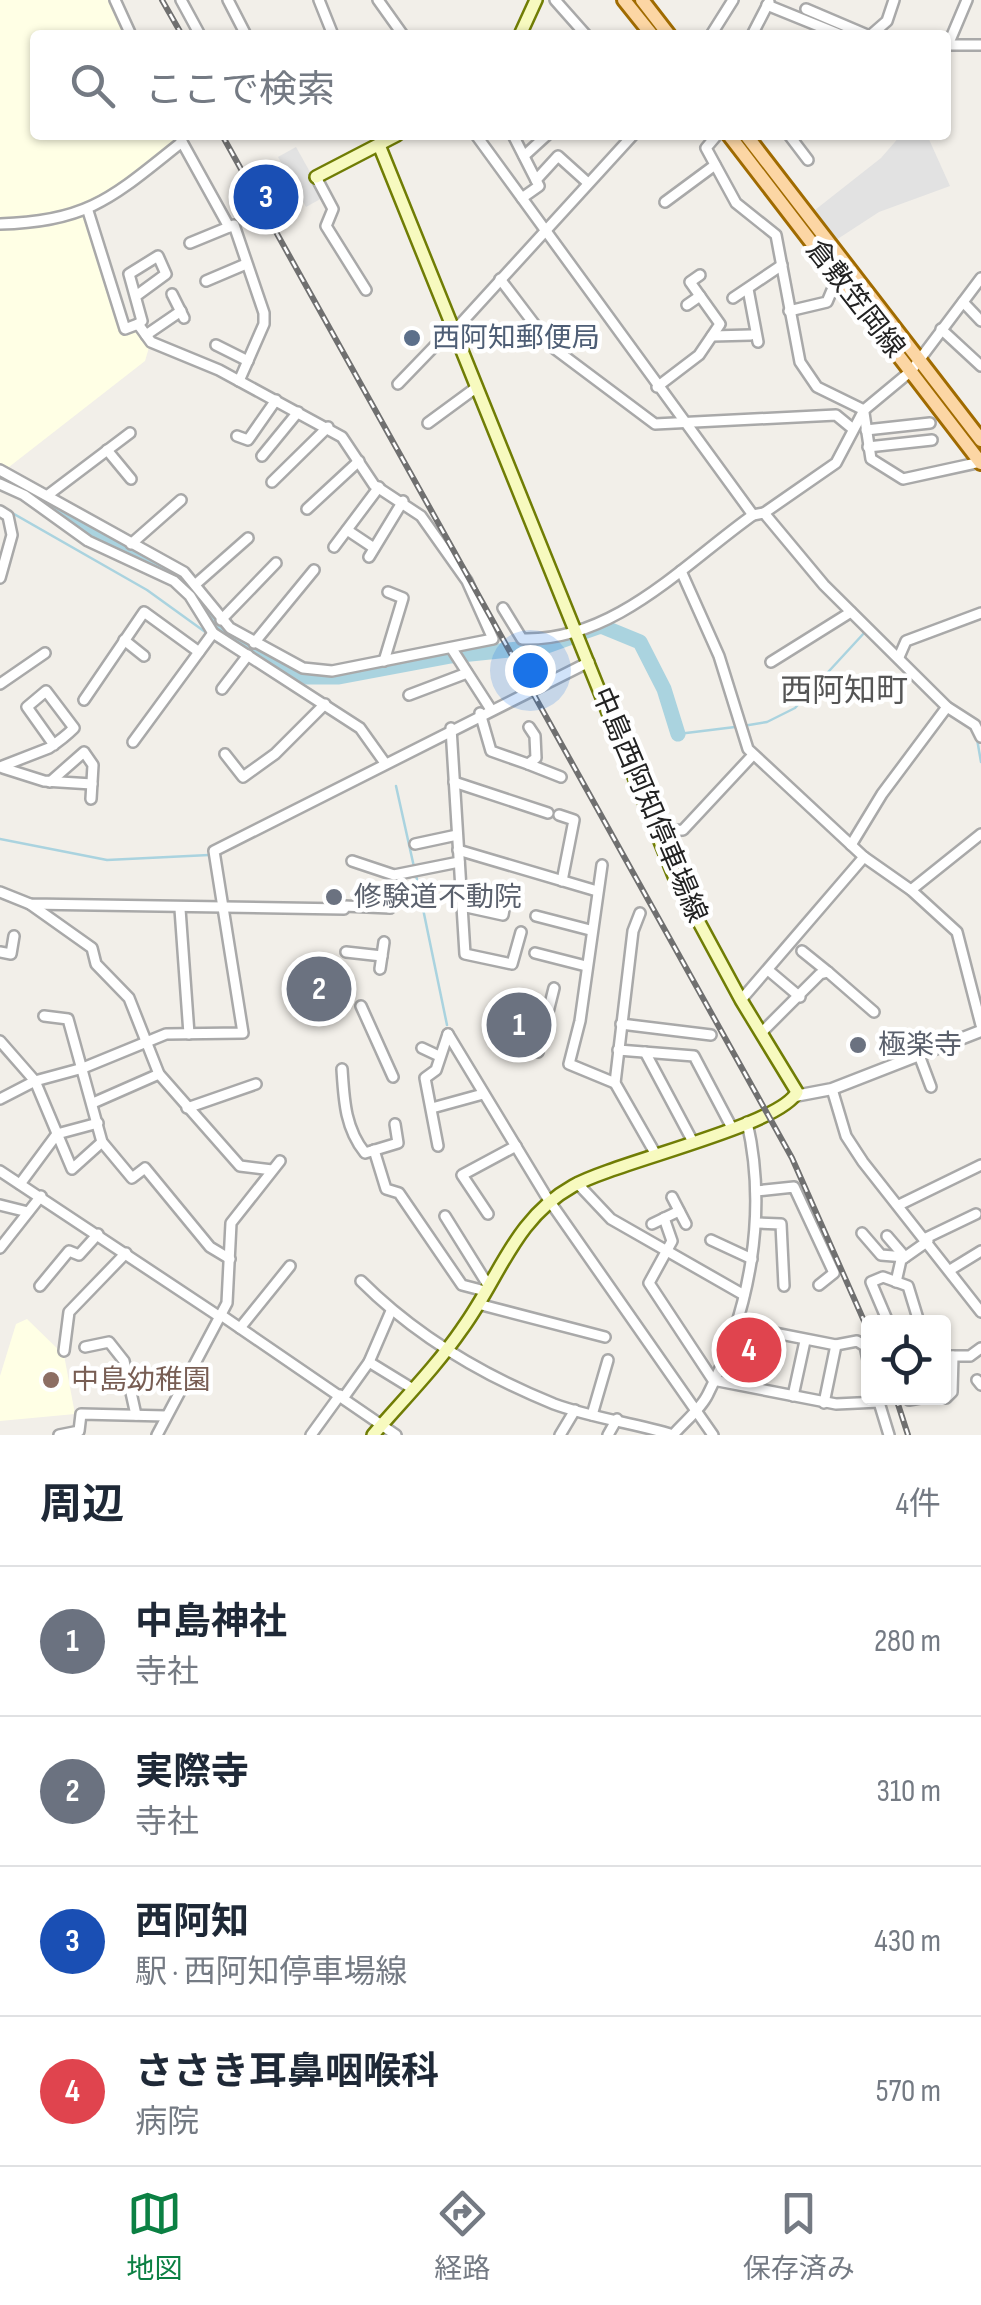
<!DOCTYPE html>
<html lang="ja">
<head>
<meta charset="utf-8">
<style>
	:root { --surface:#fff; --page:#f2f2f3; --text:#1f2937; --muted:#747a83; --line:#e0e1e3; --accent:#0b8043 }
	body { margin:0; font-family:"Sofia Sans Condensed","Noto Sans JP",sans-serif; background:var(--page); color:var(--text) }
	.controls { position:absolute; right:30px; bottom:30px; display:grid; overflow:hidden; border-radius:10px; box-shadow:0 2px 8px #0004 }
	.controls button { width:90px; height:90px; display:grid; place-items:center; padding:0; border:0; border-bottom:2px solid var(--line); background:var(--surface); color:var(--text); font:50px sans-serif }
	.you { position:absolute; left:530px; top:670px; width:35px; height:35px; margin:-25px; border:8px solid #fff; border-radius:50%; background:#1a73e8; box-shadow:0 0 0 15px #1a73e833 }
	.badge { display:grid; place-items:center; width:65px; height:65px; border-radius:50%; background:var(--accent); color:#fff; font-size:32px; font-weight:700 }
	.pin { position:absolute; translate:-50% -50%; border:5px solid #fff; box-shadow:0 2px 10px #0006 }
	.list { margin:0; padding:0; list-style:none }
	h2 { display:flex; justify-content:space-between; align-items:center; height:130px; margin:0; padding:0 40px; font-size:42px }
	h2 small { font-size:32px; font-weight:400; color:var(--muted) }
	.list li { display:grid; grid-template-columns:65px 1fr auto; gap:30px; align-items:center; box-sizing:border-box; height:150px; padding:0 40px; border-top:2px solid var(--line) }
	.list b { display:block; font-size:38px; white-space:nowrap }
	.list p { margin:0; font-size:32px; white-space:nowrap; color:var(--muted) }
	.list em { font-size:32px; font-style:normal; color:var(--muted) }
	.icon { flex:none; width:55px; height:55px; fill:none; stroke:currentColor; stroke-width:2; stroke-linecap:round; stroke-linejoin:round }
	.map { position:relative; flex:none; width:981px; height:1435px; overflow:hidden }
	.search { position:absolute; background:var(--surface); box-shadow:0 2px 8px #0004; left:30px; right:30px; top:30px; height:110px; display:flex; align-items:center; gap:25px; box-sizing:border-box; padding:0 35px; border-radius:10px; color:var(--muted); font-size:38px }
	.sheet { height:730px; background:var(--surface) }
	nav { display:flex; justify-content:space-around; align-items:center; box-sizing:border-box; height:140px; border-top:2px solid var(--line); background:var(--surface); font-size:28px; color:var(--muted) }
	nav a { display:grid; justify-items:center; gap:5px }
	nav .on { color:var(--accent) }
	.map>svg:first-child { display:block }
</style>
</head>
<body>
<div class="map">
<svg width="981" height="1435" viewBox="0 0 981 1435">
	<rect width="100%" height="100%" fill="#f2efe9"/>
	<!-- education -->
	<g fill="#ffffe5">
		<path d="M 0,0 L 111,0 L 126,35 L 35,35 L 35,135 L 174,135 L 173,143 L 89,206 L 39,218 L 0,219 Z"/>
		<path d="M 87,215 L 124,330 L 129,332 L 137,326 L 150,344 L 145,361 L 9,467 L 0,465 L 0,229 L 48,227 Z"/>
		<path d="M 27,1319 L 64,1355 L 75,1414 L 0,1421 L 0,1376 L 16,1324 Z"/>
	</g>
	<!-- parking -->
	<g fill="#e2e2e2">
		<path d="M 901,135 L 927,135 L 950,186 L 879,212 L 836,240 L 815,210 L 881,158 Z"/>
		<path d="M 296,147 L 324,197 L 306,207 L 278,157 Z"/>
	</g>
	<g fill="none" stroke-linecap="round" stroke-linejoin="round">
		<!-- stream -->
		<g stroke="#aad3df" stroke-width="2.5">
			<path d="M 0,506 L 147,590 L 208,634"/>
			<path d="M 953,716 L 975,731"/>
			<path d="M 743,726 L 767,722 L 795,708 L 865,632 L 875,642"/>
			<path d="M 678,734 L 735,727"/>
			<path d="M 977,739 L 981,762"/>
			<path d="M 396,786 L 414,867"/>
			<path d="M 0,839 L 107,860 L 209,855"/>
			<path d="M 416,875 L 447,1025"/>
			<path d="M 534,1168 L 549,1193"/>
		</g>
		<!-- river -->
		<g stroke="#aad3df" stroke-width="15">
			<path d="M 0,477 L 30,489 L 92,534 L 179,575 L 200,597 L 217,629 L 307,677 L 339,677 L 451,656 L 547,646 L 572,637"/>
			<path d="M 584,632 L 601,626 L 640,642 L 664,689 L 678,734"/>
		</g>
		<!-- minor casing -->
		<g stroke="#a9a9a9" stroke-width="14">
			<g id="minor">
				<path d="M 115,0 L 131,35"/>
				<path d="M 181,0 L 200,35"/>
				<path d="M 228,0 L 246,35"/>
				<path d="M 319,0 L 333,35"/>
				<path d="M 378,0 L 403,35"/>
				<path d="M 555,0 L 586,35"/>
				<path d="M 767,5 L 841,35"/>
				<path d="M 806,9 L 867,35"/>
				<path d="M 711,35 L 733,0"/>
				<path d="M 752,35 L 769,2"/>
				<path d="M 871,35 L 887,21 L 894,0"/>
				<path d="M 946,45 L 981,45"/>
				<path d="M 948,45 L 967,0"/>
				<path d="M 476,135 L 753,515"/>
				<path d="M 513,135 L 539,186 L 522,198"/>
				<path d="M 717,135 L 706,148 L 736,203 L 776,235 L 800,362 L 817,387 L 864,410"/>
				<path d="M 789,135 L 808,160"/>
				<path d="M 182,142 L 229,227 L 234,225 L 264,313 L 264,324 L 239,381"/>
				<path d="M 524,156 L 547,135"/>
				<path d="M 316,177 L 333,209 L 326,226 L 366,290"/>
				<path d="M 536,180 L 558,156 L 588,183"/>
				<path d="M 665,202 L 715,165"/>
				<path d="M 0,224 C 90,222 115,195 182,142 L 179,135"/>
				<path d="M 190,243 L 229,227"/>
				<path d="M 500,279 L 551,346 L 655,424 L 836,415 L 853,429"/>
				<path d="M 206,281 L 246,264"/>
				<path d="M 748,289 L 758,342"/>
				<path d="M 172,294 L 184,318"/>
				<path d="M 136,296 L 166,274 L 158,256 L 129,274 L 142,321 L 138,324"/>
				<path d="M 733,298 L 782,265"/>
				<path d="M 963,302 L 981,321"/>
				<path d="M 687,305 L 700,296"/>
				<path d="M 789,311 L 827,302 L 838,276"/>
				<path d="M 941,329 L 981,366"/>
				<path d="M 454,331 L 633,135"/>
				<path d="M 146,335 L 181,311"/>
				<path d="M 712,336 L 751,335"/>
				<path d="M 216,345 L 248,361"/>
				<path d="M 398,384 L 453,327"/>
				<path d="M 657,387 L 699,355 L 720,324 L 690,282 L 700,275"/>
				<path d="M 864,413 L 871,459 L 903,479 L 981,462"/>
				<path d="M 428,423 L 477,387"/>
				<path d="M 866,430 L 930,423"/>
				<path d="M 237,436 L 248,440 L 276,400"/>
				<path d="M 868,447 L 932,440"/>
				<path d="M 107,450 L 131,479"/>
				<path d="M 262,456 L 298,412"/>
				<path d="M 0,470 L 184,572 L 230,628 L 303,668 L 332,671 L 493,639 L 467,581 L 421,516 L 374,485 L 342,437 L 219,370 L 151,342 L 138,324 L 125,329 L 88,211"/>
				<path d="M 272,482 L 328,427"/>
				<path d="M 0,484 L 24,495 L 88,541 L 174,581 L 190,596 L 213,633 L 360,728 L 385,763"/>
				<path d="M 48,495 L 130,433"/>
				<path d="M 307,509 L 359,461"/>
				<path d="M 0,511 L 8,516 L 12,535 L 0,578"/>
				<path d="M 764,513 L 824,585 L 947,707 L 975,725 L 981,737"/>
				<path d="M 347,530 L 374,548"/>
				<path d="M 131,544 L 181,500"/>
				<path d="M 334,547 L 379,487"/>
				<path d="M 369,557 L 403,501"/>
				<path d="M 681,571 L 719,656 L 748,749 L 864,857 L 911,890 L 957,932 L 981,1025"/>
				<path d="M 197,583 L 248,538"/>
				<path d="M 503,608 L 522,639 C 614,642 684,564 753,515 L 764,513 L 836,463 L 864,410 L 911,371 L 981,278"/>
				<path d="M 221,620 L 276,563"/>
				<path d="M 124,640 L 144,656"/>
				<path d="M 254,643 L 314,570"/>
				<path d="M 452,649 L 490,708"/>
				<path d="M 899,657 L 906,641 L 981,613"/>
				<path d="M 384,661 L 403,598 L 388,592"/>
				<path d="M 771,662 L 851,612"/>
				<path d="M 0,684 L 45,653"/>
				<path d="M 222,689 L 248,655"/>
				<path d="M 409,695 L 467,673"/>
				<path d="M 84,700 L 144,612 L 199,652"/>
				<path d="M 480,713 L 491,751 L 528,764 L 536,758 L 535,736 L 529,727"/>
				<path d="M 451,728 L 465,954 L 512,964 L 521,932"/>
				<path d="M 133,742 L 213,633"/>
				<path d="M 225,754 L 243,777 L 275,754 L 325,704"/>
				<path d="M 528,764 L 561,777"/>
				<path d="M 0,767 L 49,748 C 58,742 66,736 74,728 L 46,691 L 27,707 L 54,745"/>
				<path d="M 3,768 L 44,781 L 92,784"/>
				<path d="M 50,782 L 84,752 L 93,765 L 91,799"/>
				<path d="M 454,782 L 548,813"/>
				<path d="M 559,815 L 574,820 L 562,881"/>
				<path d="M 655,831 L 683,830 L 752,756"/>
				<path d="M 415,844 L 457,835"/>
				<path d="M 851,845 L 882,794 L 947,707"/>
				<path d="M 458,850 L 597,891"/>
				<path d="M 352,861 L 394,875 L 459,862"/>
				<path d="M 602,865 L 580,1021 L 569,1064 L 615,1083"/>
				<path d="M 911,890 L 981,834"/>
				<path d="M 0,892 L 30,904 L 344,909"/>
				<path d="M 30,904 L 92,948 L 96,964 L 129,998 L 159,1074 L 240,1166 L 272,1170"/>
				<path d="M 344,906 L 390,908"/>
				<path d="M 462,906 L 503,915 L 505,904"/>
				<path d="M 180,909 L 189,1034"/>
				<path d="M 640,913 L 633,931 L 615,1083 L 655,1153"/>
				<path d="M 536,916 L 590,930"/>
				<path d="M 802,951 L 828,972"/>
				<path d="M 0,952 L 11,954 L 14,936"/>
				<path d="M 346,952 L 382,956"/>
				<path d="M 535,953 L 586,966"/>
				<path d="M 380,969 L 384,942"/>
				<path d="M 768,970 L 800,997"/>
				<path d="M 741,1000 L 864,857"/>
				<path d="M 361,1006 L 393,1077"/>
				<path d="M 44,1016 L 68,1019 L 102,1142 L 132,1178 L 145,1168 L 210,1247 L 230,1259"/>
				<path d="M 621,1024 L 711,1035"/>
				<path d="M 761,1033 L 820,974 L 828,972 L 874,1012"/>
				<path d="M 448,1034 L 546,1196 L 713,1435"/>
				<path d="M 0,1041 L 35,1081 L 72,1169 L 102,1142"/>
				<path d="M 422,1048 L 439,1056"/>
				<path d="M 618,1050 L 694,1056 L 732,1128"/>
				<path d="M 538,1052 L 554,988"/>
				<path d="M 645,1052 L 693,1142"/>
				<path d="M 919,1055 L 931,1087"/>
				<path d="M 342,1069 C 344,1100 345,1128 365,1153 L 398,1143 L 395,1124"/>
				<path d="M 832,1089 L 846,1136 L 863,1162 L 981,1312"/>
				<path d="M 0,1099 L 35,1081 L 83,1068 L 166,1034 L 243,1033 L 214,851 L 589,662"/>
				<path d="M 93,1103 L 159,1074"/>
				<path d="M 187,1108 L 256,1084"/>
				<path d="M 432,1108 L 483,1094"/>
				<path d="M 438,1146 L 425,1078 L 436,1070 L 448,1034"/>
				<path d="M 374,1150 L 386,1189 L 399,1193 L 462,1285 L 485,1291"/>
				<path d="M 0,1171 L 220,1317"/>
				<path d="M 577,1183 L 611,1219 L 744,1295"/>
				<path d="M 20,1184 L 57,1134 L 98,1123"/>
				<path d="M 756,1191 L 794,1187 L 834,1273 L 819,1285"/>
				<path d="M 672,1197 L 686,1224"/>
				<path d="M 0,1205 L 28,1212"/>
				<path d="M 899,1205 L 981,1165"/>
				<path d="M 488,1214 L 462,1175 L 516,1146"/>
				<path d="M 445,1216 L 488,1285"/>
				<path d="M 664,1218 L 672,1241 L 649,1283 L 713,1380 L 836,1404 L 879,1402"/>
				<path d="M 757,1223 L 781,1224 L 784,1286"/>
				<path d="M 652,1224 L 679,1211"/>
				<path d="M 862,1233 L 881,1255 L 905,1257"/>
				<path d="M 887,1236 L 905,1257"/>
				<path d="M 926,1238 L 976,1214"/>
				<path d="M 711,1240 L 752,1259"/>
				<path d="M 0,1248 L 41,1196"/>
				<path d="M 950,1270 L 981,1251"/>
				<path d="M 361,1281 C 416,1336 482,1375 554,1404 C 592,1418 634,1423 673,1435"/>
				<path d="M 896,1282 L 901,1260 L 928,1241"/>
				<path d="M 40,1286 L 69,1251 L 79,1255 L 98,1234"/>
				<path d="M 478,1304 L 605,1337"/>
				<path d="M 221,1315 L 396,1435"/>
				<path d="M 888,1322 L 871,1282 L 883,1277 L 908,1286 L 919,1322"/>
				<path d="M 734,1325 L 836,1345 L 857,1341 L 865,1346 L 868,1360"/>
				<path d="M 240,1328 L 290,1266"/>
				<path d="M 85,1347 L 109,1342 L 124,1361 L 136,1415"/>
				<path d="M 64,1351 L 69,1312 L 126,1253"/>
				<path d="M 944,1356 L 970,1356 L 981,1348"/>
				<path d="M 369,1362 L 413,1389"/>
				<path d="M 977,1380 L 981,1385"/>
				<path d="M 793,1396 L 805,1341"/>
				<path d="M 344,1397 L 369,1362 L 391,1311"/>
				<path d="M 931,1398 L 946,1398 L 952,1392 L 953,1356"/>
				<path d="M 878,1399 L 889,1435"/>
				<path d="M 909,1400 L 920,1398"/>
				<path d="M 824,1403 L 836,1345"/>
				<path d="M 592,1415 L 608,1360"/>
				<path d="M 59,1435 L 79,1431 L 81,1414 L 166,1416"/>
				<path d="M 157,1435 L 227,1303 L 231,1223 L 280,1161"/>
				<path d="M 311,1435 L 340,1395"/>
				<path d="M 560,1435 L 575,1410"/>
				<path d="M 608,1435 L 617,1419"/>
				<path d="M 673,1435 C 684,1422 701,1409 708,1394 C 750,1311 768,1213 747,1122"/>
			</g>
		</g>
		<!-- tertiary casing -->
		<g stroke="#a9a9a9" stroke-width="15">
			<path id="tertiary" d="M 795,1096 L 832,1089 L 981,1031"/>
		</g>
		<!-- secondary casing -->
		<g stroke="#707d05" stroke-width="16">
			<g id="secondary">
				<path d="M 520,35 L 536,0"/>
				<path d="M 316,177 L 397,135"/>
				<path d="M 373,1435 C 403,1400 436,1367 462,1329 C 500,1277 514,1219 573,1186 C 615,1162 780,1126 797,1092 L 741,1000 L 674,876 L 379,145"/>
			</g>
		</g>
		<!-- primary casing -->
		<g stroke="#a06b00" stroke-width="18">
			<g id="primary">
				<path d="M 624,0 L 652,35"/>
				<path d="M 642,0 L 669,35"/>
				<path d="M 729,135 L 981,463"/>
				<path d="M 746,135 L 981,440"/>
			</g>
		</g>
		<!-- minor -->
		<use href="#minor" stroke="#fff" stroke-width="9"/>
		<!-- tertiary -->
		<use href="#tertiary" stroke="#fff" stroke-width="10"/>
		<!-- secondary -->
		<use href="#secondary" stroke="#f7fabf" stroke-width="11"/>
		<!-- primary -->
		<use href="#primary" stroke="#fcd6a4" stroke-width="12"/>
		<!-- rail casing -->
		<g stroke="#707070" stroke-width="6">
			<g id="rail">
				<path d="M 162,0 L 182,35"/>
				<path d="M 222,135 L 792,1158 L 868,1330"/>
				<path d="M 896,1398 L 908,1435"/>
			</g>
		</g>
		<!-- rail -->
		<use href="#rail" stroke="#fff" stroke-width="2.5" stroke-dasharray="8" stroke-linecap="butt"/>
	</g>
	<!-- markers -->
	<circle fill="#5c6f8a" stroke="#fff" stroke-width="4" cx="412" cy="338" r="10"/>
	<g fill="#6b7280" stroke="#fff" stroke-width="4">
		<circle cx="334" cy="897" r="10"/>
		<circle cx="858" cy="1045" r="10"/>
	</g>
	<circle fill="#8d6e63" stroke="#fff" stroke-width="4" cx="51" cy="1380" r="10"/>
	<g text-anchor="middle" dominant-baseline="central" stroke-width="9" stroke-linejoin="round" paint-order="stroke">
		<!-- street labels -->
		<g font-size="28" fill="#222" stroke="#fff">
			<text transform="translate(855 299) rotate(52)">倉敷笠岡線</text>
			<text transform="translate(649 805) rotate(67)">中島西阿知停車場線</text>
		</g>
		<!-- service labels -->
		<g font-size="28" fill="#4e5e75" stroke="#fff" text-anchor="start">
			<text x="432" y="338">西阿知郵便局</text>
		</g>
		<!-- worship labels -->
		<g font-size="28" fill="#5b616d" stroke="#fff" text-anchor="start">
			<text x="354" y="897">修験道不動院</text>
			<text x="878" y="1045">極楽寺</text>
		</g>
		<!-- education labels -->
		<g font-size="28" fill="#785e54" stroke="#fff" text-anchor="start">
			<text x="71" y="1380">中島幼稚園</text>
		</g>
		<!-- quarter labels -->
		<g font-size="32" fill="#555" stroke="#fff">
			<text x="844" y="691">西阿知町</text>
		</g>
	</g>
</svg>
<div class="controls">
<button><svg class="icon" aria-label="locate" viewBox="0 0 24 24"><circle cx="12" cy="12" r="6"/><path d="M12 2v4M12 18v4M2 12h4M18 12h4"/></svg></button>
</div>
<div class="you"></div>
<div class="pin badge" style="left:519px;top:1025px;background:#6b7280">1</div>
<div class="pin badge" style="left:319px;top:989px;background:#6b7280">2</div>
<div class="pin badge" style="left:266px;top:197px;background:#1a4fb4">3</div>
<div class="pin badge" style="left:749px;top:1350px;background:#e0444e">4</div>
<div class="search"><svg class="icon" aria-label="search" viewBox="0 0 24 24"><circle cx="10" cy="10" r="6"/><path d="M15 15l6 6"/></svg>ここで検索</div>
</div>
<section class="sheet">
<h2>周辺<small>4件</small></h2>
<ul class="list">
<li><span class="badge" style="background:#6b7280">1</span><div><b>中島神社</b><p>寺社</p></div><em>280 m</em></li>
<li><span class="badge" style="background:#6b7280">2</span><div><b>実際寺</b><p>寺社</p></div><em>310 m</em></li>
<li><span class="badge" style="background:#1a4fb4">3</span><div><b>西阿知</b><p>駅 · 西阿知停車場線</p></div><em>430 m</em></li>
<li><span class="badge" style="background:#e0444e">4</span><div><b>ささき耳鼻咽喉科</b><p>病院</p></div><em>570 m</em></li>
</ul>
</section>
<nav>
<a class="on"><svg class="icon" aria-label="map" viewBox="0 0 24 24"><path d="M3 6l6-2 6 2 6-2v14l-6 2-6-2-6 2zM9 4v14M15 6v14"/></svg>地図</a>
<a><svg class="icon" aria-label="directions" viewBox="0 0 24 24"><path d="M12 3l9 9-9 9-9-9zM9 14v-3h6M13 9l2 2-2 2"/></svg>経路</a>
<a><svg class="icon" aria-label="saved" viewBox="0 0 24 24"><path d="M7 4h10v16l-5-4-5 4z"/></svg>保存済み</a>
</nav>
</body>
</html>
